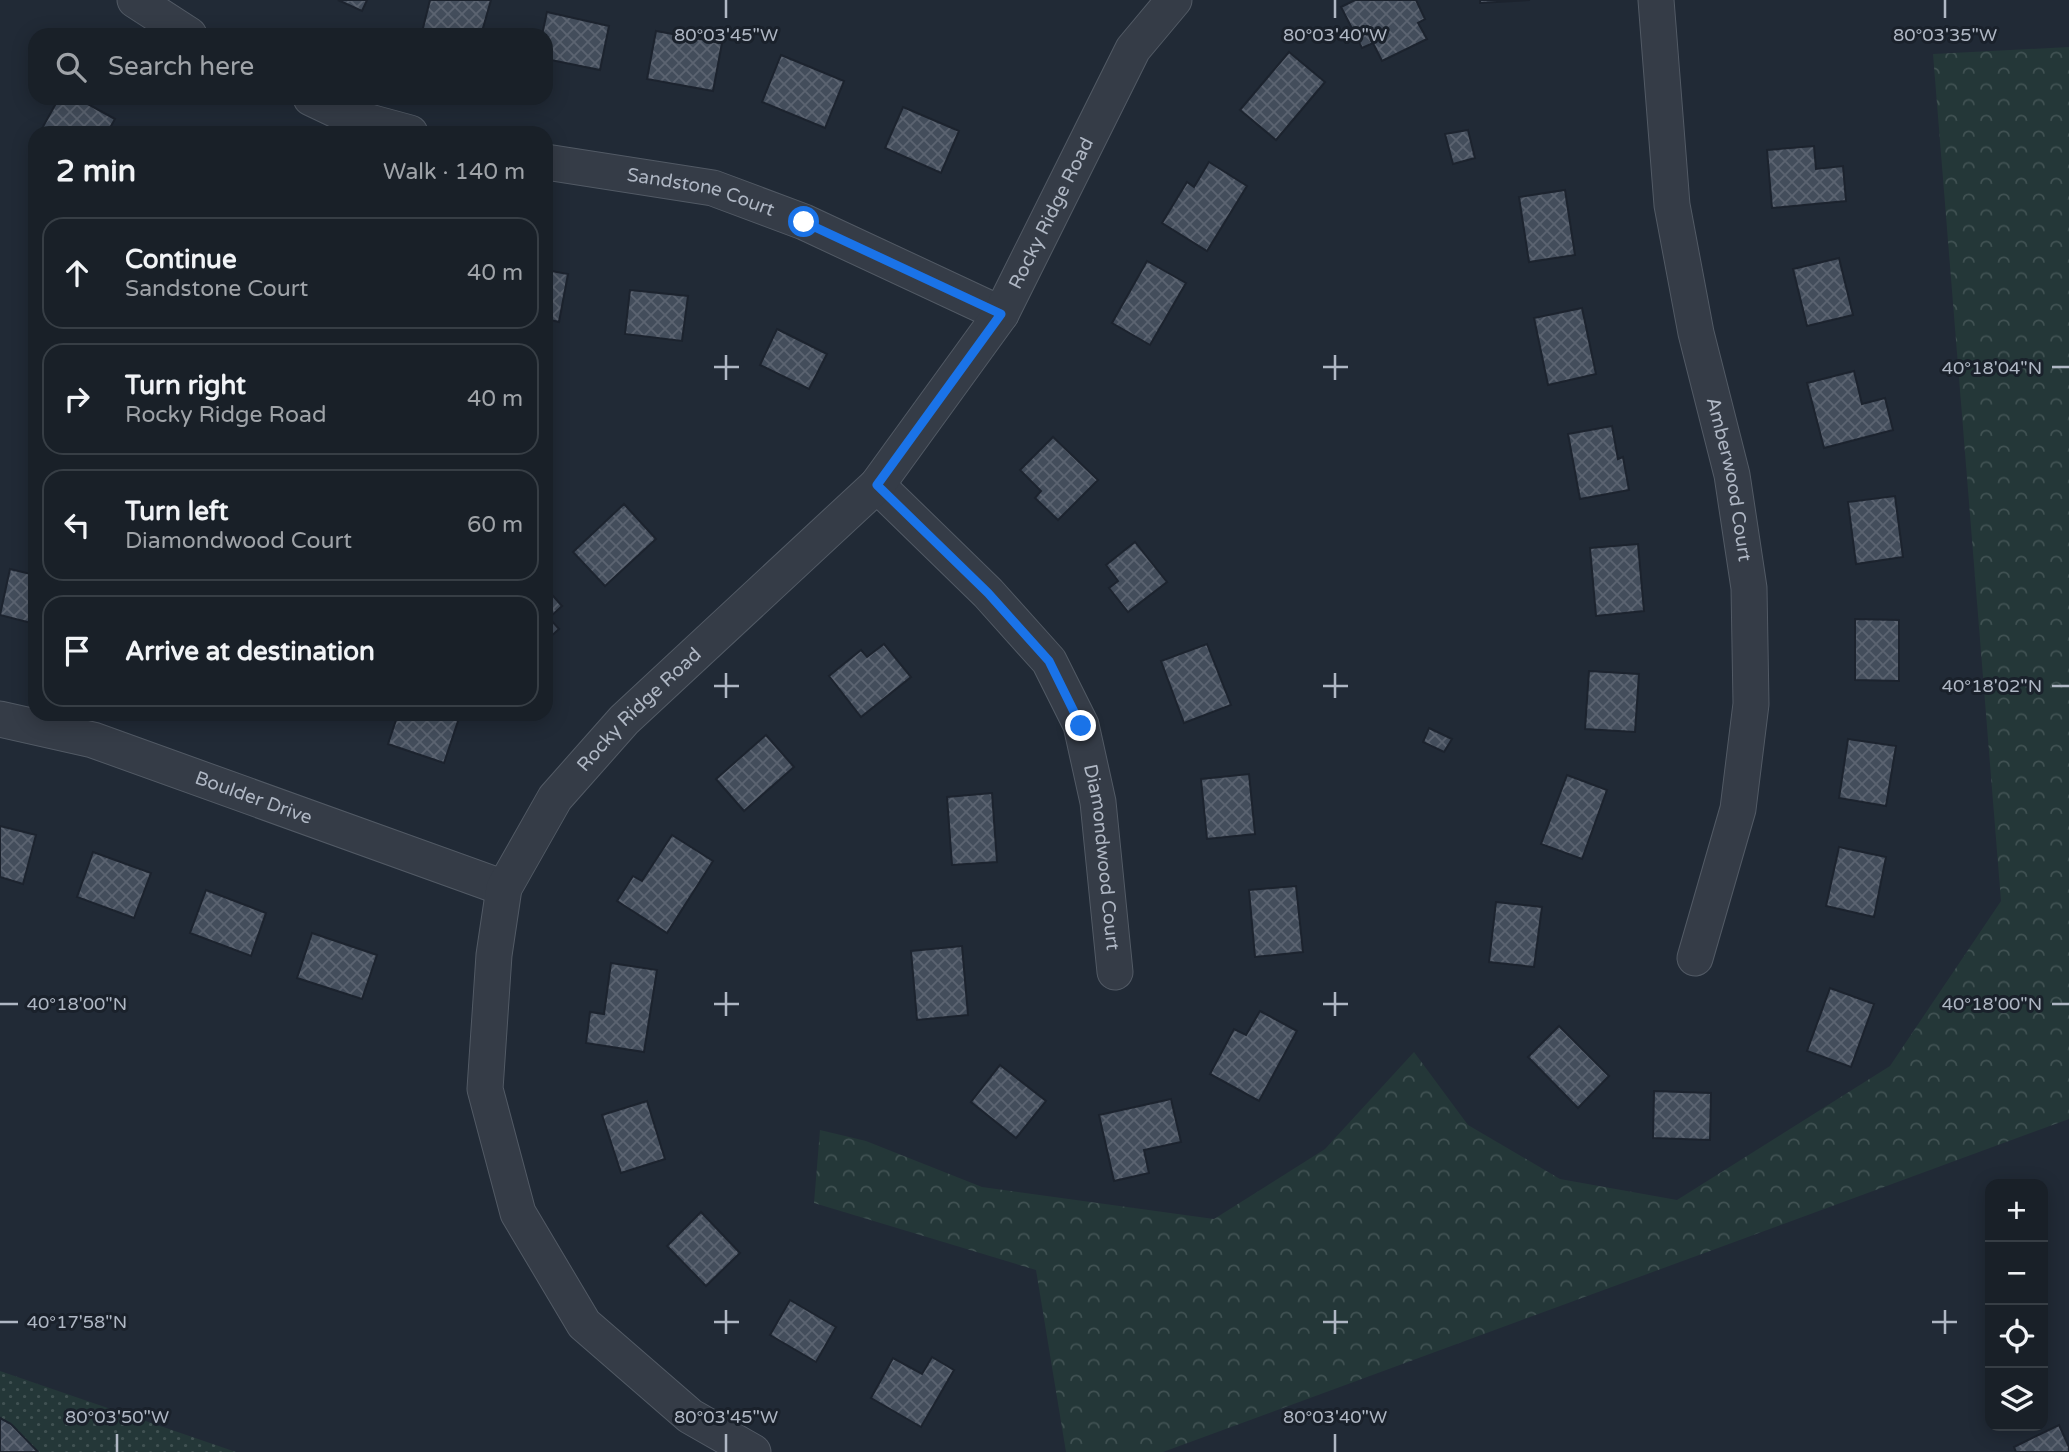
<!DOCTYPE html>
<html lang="en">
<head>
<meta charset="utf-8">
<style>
	:root { --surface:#192028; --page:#262d34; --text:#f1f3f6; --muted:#9fa3a8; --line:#373e45 }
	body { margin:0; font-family:"Varela Round",sans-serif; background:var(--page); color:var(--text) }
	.controls { position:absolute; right:21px; bottom:21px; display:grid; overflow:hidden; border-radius:14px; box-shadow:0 4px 18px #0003 }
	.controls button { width:63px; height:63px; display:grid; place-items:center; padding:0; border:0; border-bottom:2px solid var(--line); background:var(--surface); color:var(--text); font:35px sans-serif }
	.stop { position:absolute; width:21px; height:21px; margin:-16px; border:5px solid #1a73e8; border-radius:50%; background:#fff }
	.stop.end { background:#1a73e8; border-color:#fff; box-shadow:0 2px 7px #0008 }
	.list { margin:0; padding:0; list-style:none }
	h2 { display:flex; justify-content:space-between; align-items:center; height:91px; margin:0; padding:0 28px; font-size:30px }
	h2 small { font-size:23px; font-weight:400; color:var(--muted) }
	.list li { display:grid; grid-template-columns:46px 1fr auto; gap:21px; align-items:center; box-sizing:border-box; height:112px; margin:0 14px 14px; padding:0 14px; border:2px solid var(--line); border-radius:21px }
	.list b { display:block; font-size:26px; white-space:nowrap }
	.list p { margin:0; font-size:23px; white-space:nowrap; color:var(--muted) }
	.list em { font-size:23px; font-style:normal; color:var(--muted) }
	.icon { flex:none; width:38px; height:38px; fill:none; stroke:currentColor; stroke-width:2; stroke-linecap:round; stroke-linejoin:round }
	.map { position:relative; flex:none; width:2069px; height:1452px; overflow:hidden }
	.search { position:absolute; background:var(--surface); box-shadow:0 4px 18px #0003; left:28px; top:28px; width:525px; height:77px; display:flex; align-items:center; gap:18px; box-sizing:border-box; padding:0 24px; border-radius:21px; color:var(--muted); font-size:26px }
	.panel { position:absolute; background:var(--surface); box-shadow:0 4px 18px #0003; left:28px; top:126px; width:525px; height:595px; border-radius:21px }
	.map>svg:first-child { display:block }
</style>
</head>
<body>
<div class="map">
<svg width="2069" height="1452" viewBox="0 0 2069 1452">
	<defs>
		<pattern id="grass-dots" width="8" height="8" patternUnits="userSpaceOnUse" patternTransform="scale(1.75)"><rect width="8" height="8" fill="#243738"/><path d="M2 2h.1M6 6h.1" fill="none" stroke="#415253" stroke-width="1.8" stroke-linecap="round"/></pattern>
		<pattern id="forest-crowns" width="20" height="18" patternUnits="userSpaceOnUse" patternTransform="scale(1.75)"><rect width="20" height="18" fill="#243738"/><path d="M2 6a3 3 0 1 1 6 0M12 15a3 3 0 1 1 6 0" fill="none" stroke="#415253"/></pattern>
		<pattern id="building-cross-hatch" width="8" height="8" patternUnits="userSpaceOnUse" patternTransform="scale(1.75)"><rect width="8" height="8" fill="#434d5b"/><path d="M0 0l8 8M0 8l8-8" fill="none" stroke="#5c6471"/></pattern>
	</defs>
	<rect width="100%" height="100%" fill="#212a36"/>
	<!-- grass -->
	<path fill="url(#grass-dots)" d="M 0,1371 L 236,1452 L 0,1452 Z"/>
	<!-- forest -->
	<path fill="url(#forest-crowns)" d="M 2069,47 L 2069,1119 L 1163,1452 L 1066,1452 L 1036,1270 L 814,1203 L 820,1130 L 866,1141 L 982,1187 L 1214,1219 L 1325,1149 L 1414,1052 L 1468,1125 L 1560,1179 L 1677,1200 L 1890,1066 L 2001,901 L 1933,54 Z"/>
	<!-- building -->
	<g fill="url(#building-cross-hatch)" stroke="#1c232e" stroke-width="2">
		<path d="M 338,0 L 367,0 L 362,11 Z"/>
		<path d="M 430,0 L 491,0 L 481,35 L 431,35 L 422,32 Z"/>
		<path d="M 1355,0 L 1416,0 L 1425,19 L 1418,23 L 1427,39 L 1382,61 L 1373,43 L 1362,48 L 1341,7 Z"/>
		<path d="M 1480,0 L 1530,0 L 1480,3 Z"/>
		<path d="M 547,12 L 609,26 L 600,70 L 546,59 L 546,35 L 542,35 Z"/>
		<path d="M 656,31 L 722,43 L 713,91 L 647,79 Z"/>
		<path d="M 1289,52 L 1325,82 L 1276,140 L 1240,110 Z"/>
		<path d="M 781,55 L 844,81 L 825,128 L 762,102 Z"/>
		<path d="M 59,98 L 77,98 L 115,119 L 107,133 L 42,133 L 40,132 Z"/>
		<path d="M 903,107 L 959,131 L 941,173 L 885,148 Z"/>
		<path d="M 1468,130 L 1475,158 L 1453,164 L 1445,134 Z"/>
		<path d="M 1814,146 L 1816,169 L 1843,166 L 1846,201 L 1772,208 L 1767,150 Z"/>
		<path d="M 1209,162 L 1247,186 L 1207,251 L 1162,223 L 1187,182 L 1194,187 Z"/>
		<path d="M 1565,190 L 1575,255 L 1529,262 L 1519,197 Z"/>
		<path d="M 1839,258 L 1853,315 L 1807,326 L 1793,269 Z"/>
		<path d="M 1147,261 L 1186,283 L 1150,345 L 1112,323 Z"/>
		<path d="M 546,270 L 568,274 L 559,322 L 546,319 Z"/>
		<path d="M 630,290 L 688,296 L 682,341 L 625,334 Z"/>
		<path d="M 1582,308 L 1596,374 L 1548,385 L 1534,318 Z"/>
		<path d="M 777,329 L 827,354 L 809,389 L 760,365 Z"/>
		<path d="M 1854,371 L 1862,404 L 1885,398 L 1893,430 L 1824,448 L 1807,383 Z"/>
		<path d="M 1612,426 L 1618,459 L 1623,457 L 1629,490 L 1580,499 L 1568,434 Z"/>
		<path d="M 1053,437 L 1098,480 L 1058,520 L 1035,498 L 1041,491 L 1020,470 Z"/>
		<path d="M 1895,496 L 1903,557 L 1856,564 L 1848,502 Z"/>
		<path d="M 624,504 L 656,539 L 605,586 L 573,552 Z"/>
		<path d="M 1135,542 L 1167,582 L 1128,612 L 1109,588 L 1118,581 L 1106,565 Z"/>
		<path d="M 1638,544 L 1644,611 L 1596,616 L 1590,548 Z"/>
		<path d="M 10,569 L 35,575 L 35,624 L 0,615 Z"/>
		<path d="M 546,588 L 562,606 L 549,618 L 559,629 L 546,641 Z"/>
		<path d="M 1855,619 L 1899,620 L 1899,681 L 1855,680 Z"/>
		<path d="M 884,644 L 911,677 L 861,717 L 829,676 L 861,650 L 867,657 Z"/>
		<path d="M 1207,644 L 1231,705 L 1184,723 L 1161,661 Z"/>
		<path d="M 1589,671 L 1639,674 L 1635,732 L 1585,729 Z"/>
		<path d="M 398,714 L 448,714 L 459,718 L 444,763 L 388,744 Z"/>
		<path d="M 1429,728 L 1452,739 L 1444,752 L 1423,742 Z"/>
		<path d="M 766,735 L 794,767 L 744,811 L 716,779 Z"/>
		<path d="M 1848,739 L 1896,746 L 1886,806 L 1839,798 Z"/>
		<path d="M 1249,774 L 1255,834 L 1207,839 L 1201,779 Z"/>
		<path d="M 1567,775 L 1607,790 L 1582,859 L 1541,844 Z"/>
		<path d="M 992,793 L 997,862 L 952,865 L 947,797 Z"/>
		<path d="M 0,826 L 36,835 L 23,884 L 0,877 Z"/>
		<path d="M 672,835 L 713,861 L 667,933 L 617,901 L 633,876 L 642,881 Z"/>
		<path d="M 1839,847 L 1886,857 L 1874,917 L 1826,906 Z"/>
		<path d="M 93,852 L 151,873 L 134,918 L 77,897 Z"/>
		<path d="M 1296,886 L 1303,952 L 1255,957 L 1249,890 Z"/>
		<path d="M 206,890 L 266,913 L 251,956 L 190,933 Z"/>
		<path d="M 1496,902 L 1542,907 L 1534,967 L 1489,962 Z"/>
		<path d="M 312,933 L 377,955 L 362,999 L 297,978 Z"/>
		<path d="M 962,946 L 968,1015 L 917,1020 L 911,951 Z"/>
		<path d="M 611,963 L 657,970 L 644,1052 L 586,1043 L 590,1012 L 604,1014 Z"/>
		<path d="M 1830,988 L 1874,1004 L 1851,1067 L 1807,1051 Z"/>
		<path d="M 1260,1011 L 1297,1031 L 1259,1101 L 1210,1074 L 1234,1029 L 1246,1035 Z"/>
		<path d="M 1559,1026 L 1609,1076 L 1578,1108 L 1528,1057 Z"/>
		<path d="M 1000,1065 L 1046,1101 L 1016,1138 L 971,1102 Z"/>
		<path d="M 1654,1091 L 1711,1093 L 1710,1140 L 1653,1138 Z"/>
		<path d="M 1171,1099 L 1181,1142 L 1144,1150 L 1149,1173 L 1114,1181 L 1099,1115 Z"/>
		<path d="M 647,1101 L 665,1159 L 621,1173 L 602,1115 Z"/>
		<path d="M 701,1212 L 740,1253 L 706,1286 L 667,1246 Z"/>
		<path d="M 790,1300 L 836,1327 L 816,1362 L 770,1335 Z"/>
		<path d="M 932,1357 L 954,1370 L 921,1427 L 871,1398 L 893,1358 L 922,1374 Z"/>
		<path d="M 0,1418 L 11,1424 L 38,1452 L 0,1452 Z"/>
		<path d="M 2059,1425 L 2069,1447 L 2069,1452 L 2016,1452 L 2014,1447 Z"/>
	</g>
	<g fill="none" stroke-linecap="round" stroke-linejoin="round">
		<!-- minor casing -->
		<g stroke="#525a65" stroke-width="37">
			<g id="minor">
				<path d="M 135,0 L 189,35"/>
				<path id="s1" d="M 1656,0 L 1672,205 L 1696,333 L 1732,475 L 1749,588 L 1751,704 L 1738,809 L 1695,958"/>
				<path d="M 311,98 L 351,117 L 410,133"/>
				<path id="s2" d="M 546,162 L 713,188 L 804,222 L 1001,314"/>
				<path id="s3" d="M 877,485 L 988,593 L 1049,661 L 1081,725 L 1098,802 L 1115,972"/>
				<path id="s4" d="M 0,719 L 93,740 L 504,888"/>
				<path id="s5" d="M 753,1452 L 690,1416 L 584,1324 L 518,1213 L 485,1089 L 494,955 L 504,888 L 555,798 L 624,720 L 877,485 L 1001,314 L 1133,49 L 1174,0"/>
			</g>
		</g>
		<!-- minor -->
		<use href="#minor" stroke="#353c47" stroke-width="35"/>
	</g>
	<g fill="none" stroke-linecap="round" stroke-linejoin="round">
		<!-- route -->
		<path stroke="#1a73e8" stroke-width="9" d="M 804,222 L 1001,314 L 877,485 L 988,593 L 1049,661 L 1081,726"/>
	</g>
	<!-- ticks -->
	<path fill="none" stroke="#afb7c4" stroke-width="2.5" d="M 726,0 L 726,18M 1335,0 L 1335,18M 1945,0 L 1945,18M 726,355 L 726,380M 1335,355 L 1335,380M 714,367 L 739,367M 1323,367 L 1348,367M 2052,367 L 2069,367M 726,673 L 726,698M 1335,673 L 1335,698M 714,686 L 739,686M 1323,686 L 1348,686M 2052,686 L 2069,686M 726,992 L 726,1016M 1335,992 L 1335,1016M 0,1004 L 18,1004M 714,1004 L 739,1004M 1323,1004 L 1348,1004M 2052,1004 L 2069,1004M 726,1310 L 726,1334M 1335,1310 L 1335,1334M 1945,1310 L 1945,1334M 0,1322 L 18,1322M 714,1322 L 739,1322M 1323,1322 L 1348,1322M 1932,1322 L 1957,1322M 117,1434 L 117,1452M 726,1434 L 726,1452M 1335,1434 L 1335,1452"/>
	<g text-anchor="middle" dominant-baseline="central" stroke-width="6" stroke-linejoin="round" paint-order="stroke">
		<!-- street labels -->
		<g font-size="19" fill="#afb7c4" stroke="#1a212b">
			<text stroke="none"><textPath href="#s2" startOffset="158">Sandstone Court</textPath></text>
			<text stroke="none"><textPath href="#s5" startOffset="1549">Rocky Ridge Road</textPath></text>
			<text stroke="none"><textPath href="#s1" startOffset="486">Amberwood Court</textPath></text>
			<text stroke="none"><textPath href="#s5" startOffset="898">Rocky Ridge Road</textPath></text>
			<text stroke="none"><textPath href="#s4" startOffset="266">Boulder Drive</textPath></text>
			<text stroke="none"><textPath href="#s3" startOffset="452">Diamondwood Court</textPath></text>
		</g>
	</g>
	<g font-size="18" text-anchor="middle" fill="#afb7c4" stroke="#1a212b" stroke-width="6" stroke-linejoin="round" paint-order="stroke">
		<text x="726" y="41">80°03'45"W</text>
		<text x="1335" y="41">80°03'40"W</text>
		<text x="1945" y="41">80°03'35"W</text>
		<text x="1992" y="374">40°18'04"N</text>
		<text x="1992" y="692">40°18'02"N</text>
		<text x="77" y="1010">40°18'00"N</text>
		<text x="1992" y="1010">40°18'00"N</text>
		<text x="77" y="1328">40°17'58"N</text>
		<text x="117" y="1423">80°03'50"W</text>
		<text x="726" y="1423">80°03'45"W</text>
		<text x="1335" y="1423">80°03'40"W</text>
	</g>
</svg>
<div class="controls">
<button>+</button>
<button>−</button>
<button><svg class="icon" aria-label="locate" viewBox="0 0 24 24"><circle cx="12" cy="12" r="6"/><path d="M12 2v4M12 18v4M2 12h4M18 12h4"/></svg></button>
<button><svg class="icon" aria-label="layers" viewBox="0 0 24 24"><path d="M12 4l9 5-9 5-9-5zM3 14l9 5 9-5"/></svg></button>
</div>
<div class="stop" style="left:804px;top:222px"></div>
<div class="stop end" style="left:1081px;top:726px"></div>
<div class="search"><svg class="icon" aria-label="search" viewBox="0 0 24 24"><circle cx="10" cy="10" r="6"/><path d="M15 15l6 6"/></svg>Search here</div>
<section class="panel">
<h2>2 min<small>Walk · 140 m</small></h2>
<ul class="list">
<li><svg class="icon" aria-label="ahead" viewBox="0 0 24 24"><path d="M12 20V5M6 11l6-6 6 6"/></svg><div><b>Continue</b><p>Sandstone Court</p></div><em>40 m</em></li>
<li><svg class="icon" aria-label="right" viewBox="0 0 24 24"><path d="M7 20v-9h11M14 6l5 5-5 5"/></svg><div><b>Turn right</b><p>Rocky Ridge Road</p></div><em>40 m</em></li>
<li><svg class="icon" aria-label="left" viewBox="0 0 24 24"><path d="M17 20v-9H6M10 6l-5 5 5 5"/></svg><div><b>Turn left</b><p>Diamondwood Court</p></div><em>60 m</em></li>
<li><svg class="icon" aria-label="arrive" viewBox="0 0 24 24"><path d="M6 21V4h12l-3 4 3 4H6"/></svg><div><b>Arrive at destination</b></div></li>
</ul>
</section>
</div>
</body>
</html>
